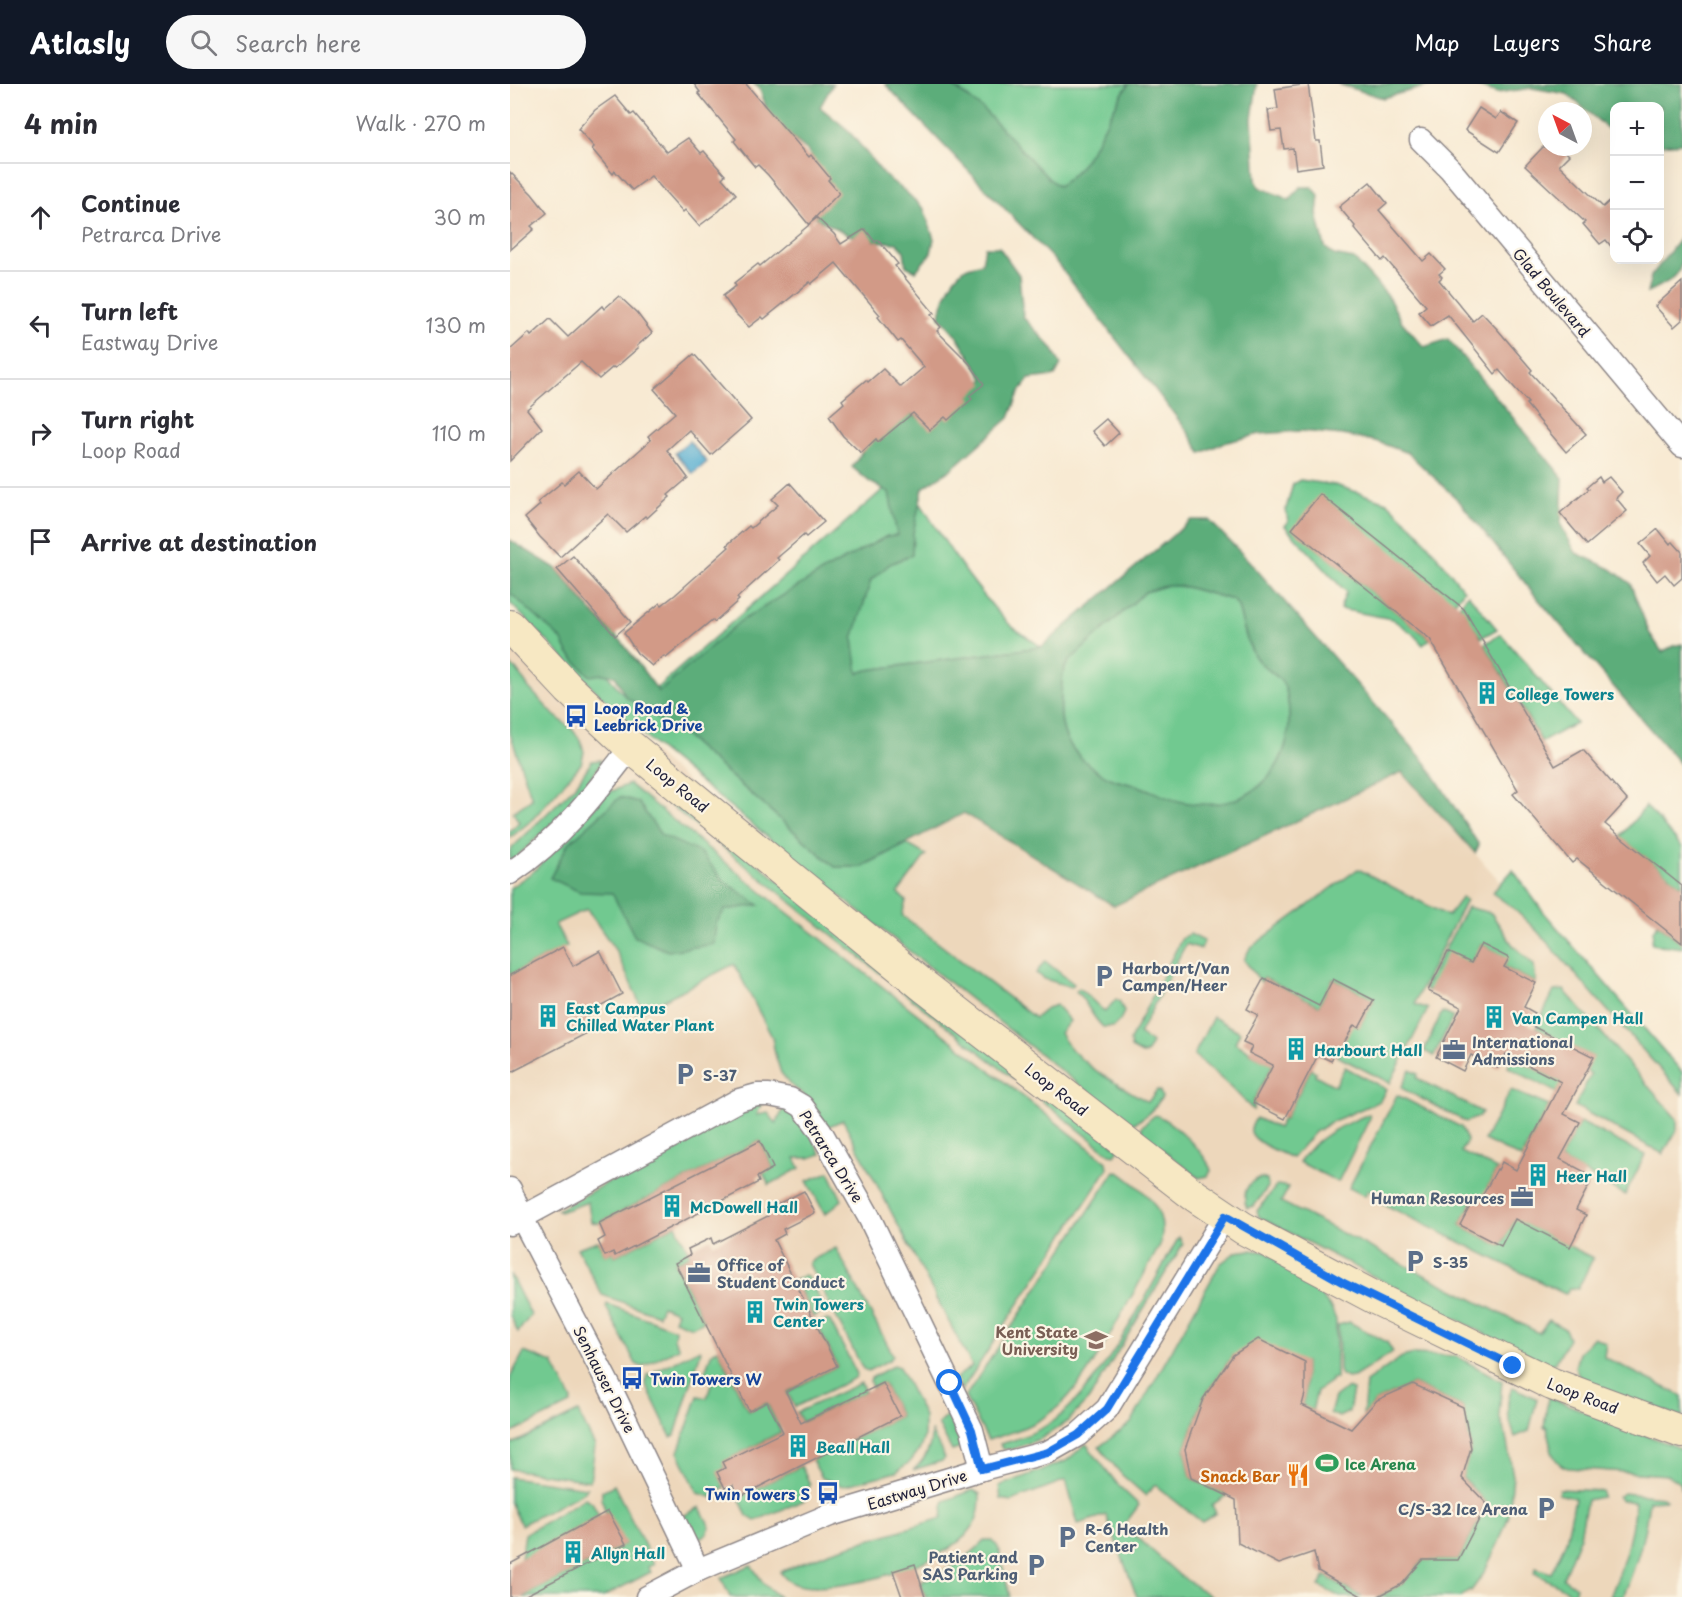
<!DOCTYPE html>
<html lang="en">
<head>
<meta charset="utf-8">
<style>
	:root { --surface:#fff; --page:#f7f7f7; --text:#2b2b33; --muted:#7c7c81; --line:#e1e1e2; --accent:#111827 }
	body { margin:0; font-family:"Playpen Sans",sans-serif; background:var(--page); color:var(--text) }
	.controls { position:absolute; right:18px; top:18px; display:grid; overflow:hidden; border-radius:12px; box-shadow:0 6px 24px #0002 }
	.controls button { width:54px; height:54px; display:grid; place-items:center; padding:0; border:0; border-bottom:2px solid var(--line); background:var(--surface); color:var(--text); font:30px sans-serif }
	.compass { position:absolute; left:1028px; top:18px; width:54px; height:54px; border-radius:50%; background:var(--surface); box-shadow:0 6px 24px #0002; rotate:319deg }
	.stop { position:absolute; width:18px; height:18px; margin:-14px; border:4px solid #1a73e8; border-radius:50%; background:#fff }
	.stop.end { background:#1a73e8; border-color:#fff; box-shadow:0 2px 6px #0008 }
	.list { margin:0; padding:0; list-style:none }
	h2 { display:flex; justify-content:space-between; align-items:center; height:78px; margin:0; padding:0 24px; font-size:26px }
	h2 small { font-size:20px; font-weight:400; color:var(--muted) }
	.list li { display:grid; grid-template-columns:39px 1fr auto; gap:18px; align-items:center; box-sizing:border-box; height:108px; padding:0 24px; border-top:2px solid var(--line) }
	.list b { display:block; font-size:22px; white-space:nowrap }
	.list p { margin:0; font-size:20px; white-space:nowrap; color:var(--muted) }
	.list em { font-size:20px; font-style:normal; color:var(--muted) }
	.icon { flex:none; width:33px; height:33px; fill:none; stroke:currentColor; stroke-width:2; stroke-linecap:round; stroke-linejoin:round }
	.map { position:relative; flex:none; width:1172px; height:1513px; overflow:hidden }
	header { display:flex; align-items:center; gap:36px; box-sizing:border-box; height:84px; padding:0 30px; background:var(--accent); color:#fff }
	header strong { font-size:28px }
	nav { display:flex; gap:33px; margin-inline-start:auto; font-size:21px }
	.search { width:420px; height:54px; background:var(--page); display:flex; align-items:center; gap:15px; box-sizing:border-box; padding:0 21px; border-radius:33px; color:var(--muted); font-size:22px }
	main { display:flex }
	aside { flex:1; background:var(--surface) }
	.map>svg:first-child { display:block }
</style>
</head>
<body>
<header>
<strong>Atlasly</strong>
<div class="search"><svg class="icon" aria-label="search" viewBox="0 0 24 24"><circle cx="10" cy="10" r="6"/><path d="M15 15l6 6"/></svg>Search here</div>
<nav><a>Map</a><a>Layers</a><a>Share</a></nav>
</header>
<main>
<aside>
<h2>4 min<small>Walk · 270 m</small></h2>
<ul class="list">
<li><svg class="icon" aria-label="ahead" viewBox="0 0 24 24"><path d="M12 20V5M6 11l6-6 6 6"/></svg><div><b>Continue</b><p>Petrarca Drive</p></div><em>30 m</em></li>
<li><svg class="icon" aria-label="left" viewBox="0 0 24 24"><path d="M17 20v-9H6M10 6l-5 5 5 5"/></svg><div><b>Turn left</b><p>Eastway Drive</p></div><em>130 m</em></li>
<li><svg class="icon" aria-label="right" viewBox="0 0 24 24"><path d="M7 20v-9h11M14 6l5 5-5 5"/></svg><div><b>Turn right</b><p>Loop Road</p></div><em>110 m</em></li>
<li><svg class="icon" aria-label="arrive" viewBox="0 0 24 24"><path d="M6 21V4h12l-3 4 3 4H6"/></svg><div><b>Arrive at destination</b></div></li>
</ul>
</aside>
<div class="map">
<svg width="1172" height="1513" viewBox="0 0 1172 1513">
	<rect width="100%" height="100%" fill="#fcf5e5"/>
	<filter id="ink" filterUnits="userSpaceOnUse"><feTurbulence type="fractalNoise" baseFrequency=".0167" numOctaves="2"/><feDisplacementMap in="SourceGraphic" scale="12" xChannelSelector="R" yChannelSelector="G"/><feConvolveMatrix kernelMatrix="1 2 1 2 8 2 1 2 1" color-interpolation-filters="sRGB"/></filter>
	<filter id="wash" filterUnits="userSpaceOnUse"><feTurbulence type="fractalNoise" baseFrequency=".008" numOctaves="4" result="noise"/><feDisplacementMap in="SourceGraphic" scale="24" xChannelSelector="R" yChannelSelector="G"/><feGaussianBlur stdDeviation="1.35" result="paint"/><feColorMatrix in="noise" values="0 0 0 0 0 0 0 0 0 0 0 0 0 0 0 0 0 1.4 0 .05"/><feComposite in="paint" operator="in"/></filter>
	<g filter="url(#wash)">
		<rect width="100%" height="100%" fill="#f8ead3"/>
		<!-- built -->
		<path fill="#edd7bb" d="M 0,541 L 313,818 L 325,783 L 397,760 L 454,729 L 604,822 L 892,688 L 1172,1000 L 1172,1513 L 0,1513 Z"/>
		<!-- green -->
		<g fill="#71c990" stroke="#4a7666" stroke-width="1.5">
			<path d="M 440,0 L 619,0 C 599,27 589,61 567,86 C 562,92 555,97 549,103 L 539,95 L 456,11 Z"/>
			<path d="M 392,389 C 424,441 455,494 498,539 C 507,548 520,554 531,563 L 358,586 L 178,655 L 325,783 L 351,783 L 397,760 L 416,771 L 388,809 L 396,817 L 392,831 L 525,934 L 537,924 L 546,921 L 560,937 L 550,949 C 567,981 608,1000 638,1018 L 647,1006 L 650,1007 L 652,1013 C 644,1026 634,1035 620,1041 L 346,825 L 147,663 L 89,610 L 0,519 L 0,493 L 75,565 L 116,613 L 176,653 L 147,604 Z"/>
			<path d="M 790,396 L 825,401 L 877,418 L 908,448 L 954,506 L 945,518 L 783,445 L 920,555 L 913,561 L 902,549 L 882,535 L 830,525 L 836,508 L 775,442 L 778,438 L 776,425 L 783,400 Z"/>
			<path d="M 658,501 L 676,503 L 723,516 L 728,522 C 732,537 737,562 746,574 C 756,588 774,591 777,611 C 790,680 744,732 673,719 C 656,715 646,708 631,703 C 623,700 613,699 605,696 C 586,689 562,670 555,651 C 550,638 550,625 551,611 C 552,598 551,587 559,577 L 635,508 Z"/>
			<path d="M 958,510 L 987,545 L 971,554 L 949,522 Z"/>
			<path d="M 991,550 L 1066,639 L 1032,658 L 974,560 Z"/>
			<path d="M 0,581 L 6,585 L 19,604 L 44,631 L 62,645 L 71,657 L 74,668 L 71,680 L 22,736 L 0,754 L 0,747 L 9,738 L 3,728 L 22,715 L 0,649 Z"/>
			<path d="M 91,676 L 90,681 L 61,722 L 0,779 L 0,766 L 66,701 L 82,677 Z"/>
			<path d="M 142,695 L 387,891 L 382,899 L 135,701 L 134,697 Z"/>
			<path d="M 119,700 L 264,818 L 597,1078 L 598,1084 L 452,1306 L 446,1294 L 462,1282 L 333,1036 L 317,1043 L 293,1010 L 281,1001 L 271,989 L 265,970 L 262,953 L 224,880 L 126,930 L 123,925 L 130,920 L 106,867 L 77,825 L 45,840 L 57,862 L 0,891 L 0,804 L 24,787 L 97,709 Z"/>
			<path d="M 1136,722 L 1172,763 L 1172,802 L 1110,753 Z"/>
			<path d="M 848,785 L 938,832 L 952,813 L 956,816 L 909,909 L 905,920 L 918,925 L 880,999 L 827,972 L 837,938 L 849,943 L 864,916 L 823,895 L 809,922 L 754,894 L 751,898 L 734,876 L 740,864 Z"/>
			<path d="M 1003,786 L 1031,825 L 1172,988 L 1172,1010 L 1027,847 L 1002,823 L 982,809 Z"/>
			<path d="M 957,823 L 981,829 L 1002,860 L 1024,881 L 1026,899 L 994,883 L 998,874 L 971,860 L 961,879 L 918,907 L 914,905 Z"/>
			<path d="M 1148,840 L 1172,859 L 1172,864 L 1142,860 L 1143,846 Z"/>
			<path d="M 680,850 L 694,857 L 691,865 L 676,860 L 629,950 L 642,959 L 636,970 L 632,970 L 621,964 L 620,956 L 672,854 Z"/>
			<path d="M 535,877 L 564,900 L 561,903 L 535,895 L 526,889 Z"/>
			<path d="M 395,896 L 609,1065 L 605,1071 L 600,1070 L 389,905 Z"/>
			<path d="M 569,904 L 595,928 L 606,915 L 610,918 L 614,928 L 610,936 L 603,943 L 593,943 C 581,932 577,918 566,907 Z"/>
			<path d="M 1054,906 L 1167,1035 L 1167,1046 L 1153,1070 L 1065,1022 L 1081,990 L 1076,987 L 1083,973 L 1026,944 L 1044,907 Z"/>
			<path d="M 932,928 L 943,933 L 924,972 L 914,967 Z"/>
			<path d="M 703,933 L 730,948 L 725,959 L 739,967 L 739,969 L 763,980 L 743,1018 L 745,1020 L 743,1026 L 723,1005 L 684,971 Z"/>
			<path d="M 1002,973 L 1060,1002 L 1055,1013 L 998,983 Z"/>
			<path d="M 835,983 L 876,1005 L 870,1017 L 819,1039 L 805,1048 L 782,1074 C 772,1069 744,1059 741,1048 C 740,1043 744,1038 746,1034 L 768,1044 L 773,1034 L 775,1035 L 801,985 L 806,988 L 805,991 L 825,1002 Z"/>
			<path d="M 900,986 L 908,990 L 907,994 L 972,1028 L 969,1033 L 956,1038 L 891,1004 Z"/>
			<path d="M 1001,1006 L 1039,1022 L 1011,1074 L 974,1056 Z"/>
			<path d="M 887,1011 L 951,1043 L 957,1057 L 951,1068 L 987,1085 L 977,1104 L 978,1120 L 965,1113 L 950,1141 L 991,1162 L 1005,1134 L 1083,1174 L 1068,1205 L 1060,1204 L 1055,1210 L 867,1117 L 869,1112 L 858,1106 L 855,1112 L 839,1104 Z"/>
			<path d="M 252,1018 L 247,1031 L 258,1029 L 266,1039 L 276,1021 L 293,1036 L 311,1070 L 300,1074 L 285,1074 L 290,1084 L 259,1101 L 253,1089 L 263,1084 L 250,1057 L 89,1139 L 81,1138 L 78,1118 L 50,1128 L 47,1126 L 201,1042 Z"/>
			<path d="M 859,1030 L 860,1034 L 828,1098 L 789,1078 C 806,1052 831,1042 859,1030 Z"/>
			<path d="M 645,1031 C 660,1035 698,1071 701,1087 L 697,1092 L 689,1094 L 632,1050 L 632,1042 Z"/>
			<path d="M 1070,1038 L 1135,1071 L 1115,1111 L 1050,1075 Z"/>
			<path d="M 605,1087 L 609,1088 C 634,1107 660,1125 650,1161 C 636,1187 622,1212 607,1238 C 591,1267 574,1299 549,1322 C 529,1340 504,1348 478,1356 L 455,1313 Z"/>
			<path d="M 319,1088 L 332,1116 L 315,1130 L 297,1097 Z"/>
			<path d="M 751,1094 L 757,1096 L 758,1103 L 744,1122 L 737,1124 C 731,1111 737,1097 751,1094 Z"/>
			<path d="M 767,1101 L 779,1103 L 771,1118 L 1029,1249 L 1039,1236 L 1055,1245 L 1059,1254 L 1046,1278 L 1037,1282 L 749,1133 L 747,1127 Z"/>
			<path d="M 166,1141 L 180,1171 L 165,1179 L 194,1237 L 182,1243 L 164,1236 L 167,1228 L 152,1222 L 148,1231 L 92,1211 L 67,1164 L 88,1157 L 95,1171 L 103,1168 L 105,1172 Z"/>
			<path d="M 669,1153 L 673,1160 L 579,1315 L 558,1337 L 532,1354 L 503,1365 L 492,1365 L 490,1360 C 509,1355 528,1348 545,1336 C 596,1296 636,1210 669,1153 Z"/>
			<path d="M 326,1164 L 383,1271 L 381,1275 L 358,1287 L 353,1285 L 299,1180 L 300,1177 Z"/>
			<path d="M 740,1166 L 756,1168 L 795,1190 L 822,1226 L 826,1236 L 826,1294 L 821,1295 L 821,1297 L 807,1307 L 802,1327 L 792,1321 L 795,1310 L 795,1278 L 723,1271 L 693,1315 L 675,1365 L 681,1394 L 717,1411 L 702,1421 L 706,1429 L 692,1438 L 645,1401 L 636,1412 L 612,1391 L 589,1363 L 621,1339 L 710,1180 L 726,1168 Z"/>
			<path d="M 0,1190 L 21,1231 L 8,1248 L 0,1231 Z"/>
			<path d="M 294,1191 L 297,1192 L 314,1223 L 311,1228 L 303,1233 L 285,1196 Z"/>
			<path d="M 97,1220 L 165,1245 L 164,1255 L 169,1264 L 132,1283 L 126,1280 L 96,1223 Z"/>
			<path d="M 316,1236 L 320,1237 L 347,1290 L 345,1294 L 285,1323 L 277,1308 L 327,1282 L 307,1240 Z"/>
			<path d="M 839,1238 L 877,1258 L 883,1268 L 844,1293 L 837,1294 L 831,1291 L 829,1287 L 828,1241 Z"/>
			<path d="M 1084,1253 L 1096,1259 L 1094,1273 L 1172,1312 L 1172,1333 L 1071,1298 L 1065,1283 L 1069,1269 Z"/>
			<path d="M 208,1265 L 238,1327 L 257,1319 L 271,1348 L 213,1378 L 215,1384 L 208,1389 L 215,1404 L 209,1407 L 207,1415 L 188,1409 L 168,1368 L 188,1312 L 197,1314 L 202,1297 L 193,1294 L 201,1270 Z"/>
			<path d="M 188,1266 L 191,1267 L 165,1351 L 161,1353 L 135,1299 L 137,1291 L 139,1290 L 141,1293 L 145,1291 L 143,1288 Z"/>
			<path d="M 14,1268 L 43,1279 L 62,1316 L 61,1320 L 0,1350 L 0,1294 Z"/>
			<path d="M 904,1270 L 946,1272 L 992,1297 L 989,1331 L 996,1353 L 1003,1392 L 999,1431 L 989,1458 L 972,1492 L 961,1507 L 959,1506 L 951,1513 L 867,1513 L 892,1500 L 913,1476 L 948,1476 L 977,1420 L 952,1393 L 961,1364 L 953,1323 L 903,1300 L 867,1316 L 853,1332 L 856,1298 L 892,1273 Z"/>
			<path d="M 384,1281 L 389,1283 L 414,1332 L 414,1353 L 410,1365 L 401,1377 L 386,1388 L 333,1402 L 312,1394 L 302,1376 L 390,1332 L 373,1299 L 362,1304 L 360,1297 L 361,1294 Z"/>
			<path d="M 351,1299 L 355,1308 L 292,1338 L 287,1328 Z"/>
			<path d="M 1003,1303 L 1027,1315 L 1019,1347 L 1005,1353 C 999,1336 993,1320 1003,1303 Z"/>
			<path d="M 837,1304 L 843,1306 L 839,1328 L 829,1333 L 820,1329 L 825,1313 Z"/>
			<path d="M 1038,1313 L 1172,1365 L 1172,1406 L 1169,1399 L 1157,1391 L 1058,1384 C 1040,1379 1040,1359 1037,1343 L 1034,1343 Z"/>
			<path d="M 442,1327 C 449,1340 454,1349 451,1364 L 442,1367 L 428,1340 Z"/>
			<path d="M 68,1328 L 85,1362 L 80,1397 L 0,1385 L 0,1361 Z"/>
			<path d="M 421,1347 L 435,1374 L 432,1377 L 403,1386 C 415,1376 422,1362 421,1347 Z"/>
			<path d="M 576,1360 L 609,1402 L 629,1421 L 614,1441 L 669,1491 L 702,1513 L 627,1513 L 596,1431 L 568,1440 L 556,1396 L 501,1417 L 491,1415 L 489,1402 L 556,1377 Z"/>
			<path d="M 291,1382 L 300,1400 L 295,1416 L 245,1437 L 237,1432 L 229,1413 Z"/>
			<path d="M 0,1393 L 77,1404 L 75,1408 L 11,1441 L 0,1417 Z"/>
			<path d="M 104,1401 L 144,1480 L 138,1483 L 141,1488 L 93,1513 L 12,1513 L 115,1460 C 106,1444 90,1427 92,1407 Z"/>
			<path d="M 1049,1405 L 1092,1407 L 1092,1413 L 1077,1416 L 1070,1452 L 1053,1494 L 1066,1503 L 1064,1510 L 1024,1489 L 1026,1484 L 1041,1489 L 1056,1457 L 1065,1414 L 1048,1410 Z"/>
			<path d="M 463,1406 L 470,1410 C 470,1423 469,1434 461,1445 C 438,1480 323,1513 284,1500 C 278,1497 274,1493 270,1488 L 319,1468 L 432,1434 L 434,1417 Z"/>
			<path d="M 1113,1409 L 1153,1413 L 1156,1416 L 1139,1417 C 1134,1456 1128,1477 1113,1513 L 1100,1513 C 1113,1483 1122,1451 1125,1418 L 1111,1416 L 1108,1413 Z"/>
			<path d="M 75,1414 L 82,1418 L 89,1432 L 11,1475 L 15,1450 Z"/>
			<path d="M 190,1423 L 200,1443 L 197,1450 L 186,1456 L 173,1432 Z"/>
			<path d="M 475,1456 L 482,1456 L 488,1463 L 500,1513 L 415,1513 L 411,1498 C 439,1486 454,1478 475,1456 Z"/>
			<path d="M 241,1481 L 254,1500 L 269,1513 L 220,1513 L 211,1494 Z"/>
			<path d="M 815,1492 L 853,1513 L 830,1513 L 809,1502 Z"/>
		</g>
		<!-- forest -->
		<g fill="#5cad7a" stroke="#3f685a" stroke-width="1.5" fill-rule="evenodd">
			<path d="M 244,0 L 323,0 L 310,23 L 338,46 L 375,92 L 395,107 L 414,125 L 424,155 L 421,169 L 406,187 L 396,182 L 394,167 L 387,159 C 373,158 345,155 333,148 C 324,143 317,139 307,135 L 301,122 L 317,99 L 298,67 L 279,51 L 257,26 L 250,5 Z"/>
			<path d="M 375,0 L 440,0 L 474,26 L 539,95 L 549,102 C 555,97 562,92 567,86 C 589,61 599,27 619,0 L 747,0 L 742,35 L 746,96 L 749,103 L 780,116 L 790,103 L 802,103 L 809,111 L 807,130 L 815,163 L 824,171 L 844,175 L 877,211 L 892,238 L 914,263 L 938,255 L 1053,394 L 1051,441 L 1066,469 L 1101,485 L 1120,499 L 1139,548 L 1152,568 L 1163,562 L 1172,560 L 1172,682 L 1028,515 L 949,417 L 898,369 L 865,357 L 832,351 L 791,347 L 750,350 L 713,359 L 691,369 L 678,348 L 546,178 Z"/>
			<path d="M 828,0 L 926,0 L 873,14 Z"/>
			<path d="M 961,0 L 1172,0 L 1172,59 L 1150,61 L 1150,22 L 1104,22 L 1104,50 L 1057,10 L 1022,4 L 987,9 Z"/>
			<path d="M 1172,152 C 1172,193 1172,190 1137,209 L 1141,192 Z"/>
			<path d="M 475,163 L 489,163 L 509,191 L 513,233 L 542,264 L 551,281 L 545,292 L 519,295 L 509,309 L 499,334 L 440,386 L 413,404 L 403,449 L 402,471 L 380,480 L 361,496 L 343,555 L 348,589 L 358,586 L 531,563 L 681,436 L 699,436 L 739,477 L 916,679 L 969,761 L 965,769 L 892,688 L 604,822 L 454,729 L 351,783 L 325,783 L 177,654 L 116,613 L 105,592 L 92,590 L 80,592 L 58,569 L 51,555 L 0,509 L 0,456 L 47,485 L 81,527 L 112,558 L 149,608 L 229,538 L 315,486 L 377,452 L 387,451 L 379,408 L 360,398 L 342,383 L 366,347 L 394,326 L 424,342 L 437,328 L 474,295 L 447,252 L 430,233 C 432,217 440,195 454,185 C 458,182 467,181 472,179 ZM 658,501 L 676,503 L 723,516 L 728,522 C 732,537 737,562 746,574 C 756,588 774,591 777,611 C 790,680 744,732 673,718 C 656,715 646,708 631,703 C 623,700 613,699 605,696 C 586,689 562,670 555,651 C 550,638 550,625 551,611 C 552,598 551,587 559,577 L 635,508 Z"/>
			<path d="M 110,713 L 128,718 L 151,751 L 191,769 L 214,797 L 249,821 L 215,826 L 206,839 L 204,860 L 158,867 L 125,853 L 102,809 L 70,808 L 40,794 L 58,760 Z"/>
		</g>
		<!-- water -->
		<path fill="#54add1" stroke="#3b6886" stroke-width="1.5" d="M 179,357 L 197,378 L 183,390 L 165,369 Z"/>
		<g id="blocks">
			<!-- building -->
			<g fill="#d29a87">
				<path d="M 184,0 L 236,0 L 299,73 L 301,71 L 320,94 L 318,96 L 329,109 L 299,140 L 307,134 L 324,150 L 331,160 L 355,145 L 365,158 L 368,156 L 388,180 L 385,182 L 424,229 L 421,231 L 431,243 L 427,247 L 460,280 L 474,300 L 459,312 L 462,315 L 438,336 L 435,333 L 420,346 L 403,329 L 368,358 L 366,355 L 351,369 L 333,352 L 319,332 L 334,319 L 332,316 L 356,296 L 358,298 L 373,285 L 391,303 L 414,283 L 391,256 L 388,258 L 368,233 L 370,231 L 326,179 L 301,200 L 300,198 L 254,235 L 252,233 L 239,243 L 225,229 L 213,212 L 226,202 L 224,199 L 248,180 L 250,182 L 262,172 L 299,141 L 258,91 L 248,81 L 245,83 L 224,57 L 226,55 L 188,9 L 190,8 Z"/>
				<path d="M 798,0 L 806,57 L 810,57 L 813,81 L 786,85 L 783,64 L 774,65 L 771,46 L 761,47 L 758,26 L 768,25 L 765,5 Z"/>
				<path d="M 105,12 L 121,31 L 124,29 L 157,68 L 178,54 L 191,69 L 194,67 L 205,80 L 215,91 L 212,94 L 226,110 L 209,127 L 189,142 L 175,126 L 173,128 L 141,92 L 122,106 L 105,87 L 103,90 L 82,65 L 84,63 L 68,45 L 85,26 Z"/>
				<path d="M 969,24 L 986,35 L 991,28 L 1008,39 L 989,68 L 955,46 Z"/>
				<path d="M 1033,63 L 1050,63 L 1059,71 L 1049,81 L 1093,123 L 1104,113 L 1104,166 L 1096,156 L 1090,160 L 1073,140 L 1075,138 L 1015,82 Z"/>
				<path d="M 0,88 L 22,110 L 37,129 L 21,142 L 24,145 L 0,166 Z"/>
				<path d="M 860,98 L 877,119 L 869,126 L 913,177 L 921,170 L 935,185 L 929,190 L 932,193 L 929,196 L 963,237 L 972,229 L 988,246 L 1022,286 L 1020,288 L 1076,350 L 1056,368 L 1029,336 L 1016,320 L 1018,319 L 989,286 L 985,290 L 938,231 L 921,242 L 909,228 L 916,222 L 875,174 L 872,177 L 844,144 L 845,142 L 829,123 Z"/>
				<path d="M 1172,198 L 1172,236 L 1164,243 L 1145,222 Z"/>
				<path d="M 109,212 L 127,229 L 142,249 L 127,262 L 128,264 L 105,284 L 103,283 L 89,295 L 71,278 L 17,325 L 32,344 L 0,377 L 0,266 L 19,249 L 21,252 L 40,235 L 58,253 L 92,222 L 94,225 Z"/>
				<path d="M 184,270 L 241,336 L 201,371 L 179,346 L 157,366 L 178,394 L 158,411 L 160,413 L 137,434 L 135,432 L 116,448 L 98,430 L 50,473 L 30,453 L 15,434 L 30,421 L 28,418 L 52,398 L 54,400 L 69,387 L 86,405 L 141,356 L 138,352 L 165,329 L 144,305 Z"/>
				<path d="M 596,335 L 609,349 L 595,362 L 582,347 Z"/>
				<path d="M 1089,393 L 1092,398 L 1099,393 L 1112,408 L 1106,414 L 1117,427 L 1077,461 L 1050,429 L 1079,405 L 1077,403 Z"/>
				<path d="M 280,399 L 314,438 L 296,453 L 294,451 L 267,474 L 269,476 L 227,514 L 229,516 L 204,538 L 202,536 L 156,574 L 154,572 L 142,582 L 127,569 L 114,549 L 150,519 L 152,521 L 165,511 L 219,463 L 217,461 L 239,442 L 241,444 L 268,421 L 262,415 Z"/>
				<path d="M 810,410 L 954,525 L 1045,682 L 1073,666 L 1117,716 L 1095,740 L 1172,802 L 1172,859 L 1067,775 L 1062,779 L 1003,710 L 1008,706 L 920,555 L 782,445 Z"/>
				<path d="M 1148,445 L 1160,460 L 1163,458 L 1172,468 L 1172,494 L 1164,501 L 1155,490 L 1147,497 L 1133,479 L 1140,472 L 1130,460 Z"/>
				<path d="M 63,472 L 121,538 L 105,552 L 47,485 Z"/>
				<path d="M 971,860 L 999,874 L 994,883 L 1026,899 L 1014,923 L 1025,929 L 1018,940 L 1084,973 L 1054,1030 L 1070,1038 L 1050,1075 L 1075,1088 L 1072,1095 L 1080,1099 L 1066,1126 L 1076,1131 L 1060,1163 L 1005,1135 L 991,1162 L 950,1141 L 965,1113 L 970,1116 L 987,1085 L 988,1086 L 992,1078 L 1006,1086 L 1051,998 L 996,970 L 988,984 L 961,971 L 953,987 L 926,973 L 951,923 L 918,907 L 938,868 L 961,879 Z"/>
				<path d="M 53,863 L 63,882 L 90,867 L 112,910 L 75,930 L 83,946 L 0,989 L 0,891 Z"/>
				<path d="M 754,894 L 809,922 L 823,895 L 864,916 L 849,944 L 844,941 L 827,972 L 824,970 L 821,977 L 808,971 L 775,1035 L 743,1019 L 763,981 L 739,969 L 742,962 L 733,958 L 748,931 L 737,925 Z"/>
				<path d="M 250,1057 L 263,1084 L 247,1093 L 249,1098 L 105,1172 L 103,1168 L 95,1172 L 88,1157 L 95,1153 L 89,1139 Z"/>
				<path d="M 294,1107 L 305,1129 L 273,1145 L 275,1150 L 264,1156 L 327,1282 L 276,1308 L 291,1339 L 373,1299 L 390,1332 L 229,1413 L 223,1401 L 215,1404 L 207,1388 L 215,1384 L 212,1378 L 273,1348 L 257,1318 L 239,1327 L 165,1179 L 180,1171 L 178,1165 L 201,1154 L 203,1160 L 258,1132 L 255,1126 Z"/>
				<path d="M 748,1255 L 795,1278 L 795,1310 L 792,1321 L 841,1345 L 867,1316 L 903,1300 L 953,1323 L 961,1364 L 952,1394 L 977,1420 L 948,1476 L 913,1476 L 892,1500 L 867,1513 L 853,1513 L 808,1487 L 804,1468 L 769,1480 L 728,1459 L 726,1416 L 681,1394 L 675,1365 L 693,1315 L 723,1271 Z"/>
				<path d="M 98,1427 L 116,1460 L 12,1513 L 0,1513 L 0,1480 Z"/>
				<path d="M 405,1480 L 415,1513 L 392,1513 L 383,1487 Z"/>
			</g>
		</g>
	</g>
	<g filter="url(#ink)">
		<use href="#blocks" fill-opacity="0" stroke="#8d8687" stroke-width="1.5"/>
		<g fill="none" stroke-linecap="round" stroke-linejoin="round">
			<!-- street casing -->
			<g stroke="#8d8687" stroke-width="25">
				<g id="street">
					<path d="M 911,56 L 940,85 L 1172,362"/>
					<path d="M 0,789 C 50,756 85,710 121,663"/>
					<path d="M 0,1105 L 12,1134 L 101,1305 L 188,1486"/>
					<path d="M 0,1140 L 229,1016 L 247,1011 L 259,1011 L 280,1015 L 292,1022 L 310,1046 L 359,1133 L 447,1315 L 462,1346 L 472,1385"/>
					<path d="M 137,1513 L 188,1486 L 320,1431 L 472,1385 L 538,1368 L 568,1351 L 597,1325 L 715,1132"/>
				</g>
			</g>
			<!-- secondary casing -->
			<g stroke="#8d8687" stroke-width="34">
				<path id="secondary" d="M 0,542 L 59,605 L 121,663 L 415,903 L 684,1111 L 733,1144 L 869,1216 L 1042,1300 L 1172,1348"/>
			</g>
			<!-- street -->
			<use href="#street" stroke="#fff" stroke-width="22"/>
			<!-- secondary -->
			<use href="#secondary" stroke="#f7e8c3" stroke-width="32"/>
		</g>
	</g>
	<g fill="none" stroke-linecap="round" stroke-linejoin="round" filter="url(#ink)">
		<!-- route -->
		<path stroke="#1a73e8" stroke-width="8" d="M 440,1299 L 462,1346 L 472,1385 L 538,1368 L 568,1351 L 597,1325 L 715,1132 L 832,1198 L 1003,1282"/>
	</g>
	<!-- icons -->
	<defs>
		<g id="building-bare" transform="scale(1.8)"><path d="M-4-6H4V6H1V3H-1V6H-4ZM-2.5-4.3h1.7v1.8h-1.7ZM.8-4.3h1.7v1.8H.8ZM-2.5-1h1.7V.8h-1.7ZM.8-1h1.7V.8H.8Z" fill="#0f9aa8" stroke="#fcf5e5" stroke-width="2.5" paint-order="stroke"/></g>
		<g id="bus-bare" transform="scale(1.8)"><path d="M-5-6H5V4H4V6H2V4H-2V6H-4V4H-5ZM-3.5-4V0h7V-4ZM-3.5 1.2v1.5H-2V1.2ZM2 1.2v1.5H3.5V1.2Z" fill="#1a4fb4" stroke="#fcf5e5" stroke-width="2.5" paint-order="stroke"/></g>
		<g id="parking-bare" transform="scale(1.8)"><path d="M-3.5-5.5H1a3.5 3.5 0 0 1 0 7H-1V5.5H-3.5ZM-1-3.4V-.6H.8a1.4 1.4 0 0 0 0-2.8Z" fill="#5c6f8a" stroke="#fcf5e5" stroke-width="2.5" paint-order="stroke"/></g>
		<g id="office-bare" transform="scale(1.8)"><path d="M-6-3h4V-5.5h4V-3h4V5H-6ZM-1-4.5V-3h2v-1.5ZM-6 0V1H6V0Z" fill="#5c6f8a" stroke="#fcf5e5" stroke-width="2.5" paint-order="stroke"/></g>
		<g id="university-bare" transform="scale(1.8)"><path d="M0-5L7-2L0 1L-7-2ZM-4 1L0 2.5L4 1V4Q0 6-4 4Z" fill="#8d6e63" stroke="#fcf5e5" stroke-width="2.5" paint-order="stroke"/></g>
		<g id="stadium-bare" transform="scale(1.8)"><path d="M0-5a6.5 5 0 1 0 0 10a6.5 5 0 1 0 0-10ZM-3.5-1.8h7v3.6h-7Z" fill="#2e9e5b" stroke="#fcf5e5" stroke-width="2.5" paint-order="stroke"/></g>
		<g id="restaurant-bare" transform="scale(1.8)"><path d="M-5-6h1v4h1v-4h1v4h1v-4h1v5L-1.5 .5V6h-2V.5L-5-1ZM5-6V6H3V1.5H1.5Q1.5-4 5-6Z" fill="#e8710a" stroke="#fcf5e5" stroke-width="2.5" paint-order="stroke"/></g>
	</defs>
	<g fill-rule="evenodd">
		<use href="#building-bare" x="977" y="609"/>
		<use href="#bus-bare" x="66" y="632"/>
		<use href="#parking-bare" x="594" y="892"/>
		<use href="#building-bare" x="38" y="932"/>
		<use href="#building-bare" x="984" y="933"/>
		<use href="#building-bare" x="786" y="965"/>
		<use href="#office-bare" x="944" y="966"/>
		<use href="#parking-bare" x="175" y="990"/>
		<use href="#building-bare" x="1028" y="1091"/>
		<use href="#office-bare" x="1012" y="1113"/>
		<use href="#building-bare" x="162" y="1122"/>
		<use href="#parking-bare" x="905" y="1177"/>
		<use href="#office-bare" x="189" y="1189"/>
		<use href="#building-bare" x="245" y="1228"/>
		<use href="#university-bare" x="586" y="1256"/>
		<use href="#bus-bare" x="122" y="1294"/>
		<use href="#building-bare" x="288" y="1362"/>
		<use href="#stadium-bare" x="817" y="1379"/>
		<use href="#restaurant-bare" x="788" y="1391"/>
		<use href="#bus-bare" x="318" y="1409"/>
		<use href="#parking-bare" x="1036" y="1424"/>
		<use href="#parking-bare" x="557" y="1453"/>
		<use href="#building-bare" x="63" y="1468"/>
		<use href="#parking-bare" x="526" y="1481"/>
	</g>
	<g text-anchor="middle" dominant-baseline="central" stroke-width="4.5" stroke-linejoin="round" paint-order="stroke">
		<!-- street labels -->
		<g font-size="15" fill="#22223b" stroke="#fcf5e5">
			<text transform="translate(1042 208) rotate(50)">Glad Boulevard</text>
			<text transform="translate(168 701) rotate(39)">Loop Road</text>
			<text transform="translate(547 1005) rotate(38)">Loop Road</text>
			<text transform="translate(322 1072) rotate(58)">Petrarca Drive</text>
			<text transform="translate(95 1295) rotate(63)">Senhauser Drive</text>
			<text transform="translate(1073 1311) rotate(21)">Loop Road</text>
			<text transform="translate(407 1405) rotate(-17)">Eastway Drive</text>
		</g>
		<!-- culture labels -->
		<g font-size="15" font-weight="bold" fill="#0d838f" stroke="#fcf5e5" text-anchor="start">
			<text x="995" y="609">College Towers</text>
			<text x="56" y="923">East Campus<tspan x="56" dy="17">Chilled Water Plant</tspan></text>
			<text x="1002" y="933">Van Campen Hall</text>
			<text x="804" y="965">Harbourt Hall</text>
			<text x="1046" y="1091">Heer Hall</text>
			<text x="180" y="1122">McDowell Hall</text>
			<text x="263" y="1219">Twin Towers<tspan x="263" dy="17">Center</tspan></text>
			<text x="306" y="1362">Beall Hall</text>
			<text x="81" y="1468">Allyn Hall</text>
		</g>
		<!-- transit labels -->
		<g font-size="15" font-weight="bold" fill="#164399" stroke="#fcf5e5" text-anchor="start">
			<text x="84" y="623">Loop Road &amp;<tspan x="84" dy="17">Leebrick Drive</tspan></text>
			<text x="140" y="1294">Twin Towers W</text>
			<text x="300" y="1409" text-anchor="end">Twin Towers S</text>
		</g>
		<!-- service labels -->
		<g font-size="15" font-weight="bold" fill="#4e5e75" stroke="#fcf5e5" text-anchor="start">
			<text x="612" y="883">Harbourt/Van<tspan x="612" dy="17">Campen/Heer</tspan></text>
			<text x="962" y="957">International<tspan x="962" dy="17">Admissions</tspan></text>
			<text x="193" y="990">S-37</text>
			<text x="994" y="1113" text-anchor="end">Human Resources</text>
			<text x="923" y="1177">S-35</text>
			<text x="207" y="1180">Office of<tspan x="207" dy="17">Student Conduct</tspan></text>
			<text x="1018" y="1424" text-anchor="end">C/S-32 Ice Arena</text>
			<text x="575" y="1444">R-6 Health<tspan x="575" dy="17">Center</tspan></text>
			<text x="508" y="1472" text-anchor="end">Patient and<tspan x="508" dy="17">SAS Parking</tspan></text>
		</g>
		<!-- education labels -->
		<g font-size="15" font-weight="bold" fill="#785e54" stroke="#fcf5e5" text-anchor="end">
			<text x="568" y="1247">Kent State<tspan x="568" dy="17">University</tspan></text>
		</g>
		<!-- leisure labels -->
		<g font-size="15" font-weight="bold" fill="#27864d" stroke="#fcf5e5" text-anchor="start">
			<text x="835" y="1379">Ice Arena</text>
		</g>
		<!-- food labels -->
		<g font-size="15" font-weight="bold" fill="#c56008" stroke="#fcf5e5" text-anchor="end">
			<text x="770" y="1391">Snack Bar</text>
		</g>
	</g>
</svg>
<div class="controls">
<button>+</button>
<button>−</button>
<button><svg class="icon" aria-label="locate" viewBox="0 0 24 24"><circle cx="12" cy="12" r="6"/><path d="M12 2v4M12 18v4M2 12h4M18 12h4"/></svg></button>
</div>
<svg class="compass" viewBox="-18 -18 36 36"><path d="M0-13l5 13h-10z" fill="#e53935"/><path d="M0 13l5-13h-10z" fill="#7c7c81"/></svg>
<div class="stop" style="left:440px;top:1299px"></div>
<div class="stop end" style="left:1003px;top:1282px"></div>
</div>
</main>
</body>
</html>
